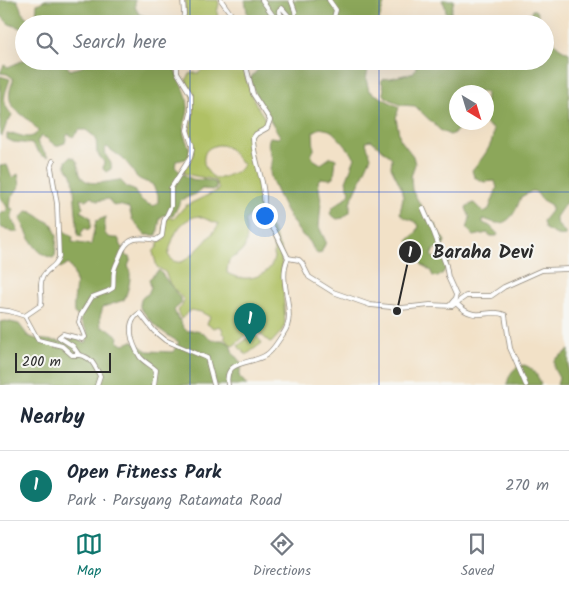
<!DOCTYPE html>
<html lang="en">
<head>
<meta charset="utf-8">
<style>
	:root { --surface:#fff; --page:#f6f6f7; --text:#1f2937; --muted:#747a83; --line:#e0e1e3; --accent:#0f766e }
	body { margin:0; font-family:Kalam,sans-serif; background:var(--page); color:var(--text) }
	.compass { position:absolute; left:449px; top:85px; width:45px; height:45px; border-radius:50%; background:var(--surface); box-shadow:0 5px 20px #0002; rotate:142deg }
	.scale { position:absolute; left:15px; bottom:12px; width:96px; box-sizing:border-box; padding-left:5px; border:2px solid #2b2b2b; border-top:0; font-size:14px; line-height:18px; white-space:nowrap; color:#2b2b2b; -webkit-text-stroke:4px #f6f6f2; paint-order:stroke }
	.you { position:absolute; left:264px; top:215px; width:18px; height:18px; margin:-12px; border:4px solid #fff; border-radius:50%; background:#1a73e8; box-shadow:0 0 0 8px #1a73e833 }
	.badge { display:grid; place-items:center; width:32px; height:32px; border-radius:50%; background:var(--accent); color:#fff; font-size:16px; font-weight:700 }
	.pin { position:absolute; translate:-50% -41px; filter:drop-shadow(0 1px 2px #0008) }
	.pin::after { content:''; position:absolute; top:26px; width:18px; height:15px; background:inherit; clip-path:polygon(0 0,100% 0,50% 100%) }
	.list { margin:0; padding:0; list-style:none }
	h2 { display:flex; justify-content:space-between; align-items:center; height:65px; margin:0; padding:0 20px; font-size:21px }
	h2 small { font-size:16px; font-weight:400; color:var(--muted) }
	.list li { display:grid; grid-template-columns:32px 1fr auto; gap:15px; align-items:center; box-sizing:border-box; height:70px; padding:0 20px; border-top:1px solid var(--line) }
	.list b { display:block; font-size:19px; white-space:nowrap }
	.list p { margin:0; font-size:16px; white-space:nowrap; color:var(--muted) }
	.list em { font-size:16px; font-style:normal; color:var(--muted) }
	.icon { flex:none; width:28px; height:28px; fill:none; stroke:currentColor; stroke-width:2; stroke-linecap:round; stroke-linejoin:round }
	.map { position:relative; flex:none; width:569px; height:385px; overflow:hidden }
	.search { position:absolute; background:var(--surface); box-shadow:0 5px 20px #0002; left:15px; right:15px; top:15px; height:55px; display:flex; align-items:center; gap:12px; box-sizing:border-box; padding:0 18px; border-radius:28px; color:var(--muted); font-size:19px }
	.sheet { height:135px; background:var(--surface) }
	nav { display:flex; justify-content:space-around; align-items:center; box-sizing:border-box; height:70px; border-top:1px solid var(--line); background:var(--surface); font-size:14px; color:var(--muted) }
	nav a { display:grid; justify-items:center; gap:2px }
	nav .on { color:var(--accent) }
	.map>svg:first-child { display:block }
</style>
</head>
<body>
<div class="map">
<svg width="569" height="385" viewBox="0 0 569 385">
	<rect width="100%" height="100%" fill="#f6f6f2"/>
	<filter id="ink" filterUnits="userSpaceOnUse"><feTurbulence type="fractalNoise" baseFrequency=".02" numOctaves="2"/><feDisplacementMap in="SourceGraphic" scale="10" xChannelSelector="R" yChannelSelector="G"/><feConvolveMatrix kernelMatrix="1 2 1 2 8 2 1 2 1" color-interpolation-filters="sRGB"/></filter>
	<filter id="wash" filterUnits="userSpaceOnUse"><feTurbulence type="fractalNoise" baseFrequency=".0096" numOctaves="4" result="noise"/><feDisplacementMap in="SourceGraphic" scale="20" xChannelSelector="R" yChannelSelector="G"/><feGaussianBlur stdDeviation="1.12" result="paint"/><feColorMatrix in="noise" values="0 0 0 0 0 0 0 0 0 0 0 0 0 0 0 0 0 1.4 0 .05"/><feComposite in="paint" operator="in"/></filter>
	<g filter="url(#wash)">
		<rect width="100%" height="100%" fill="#f2e1c7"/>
		<!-- green -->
		<g fill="#b0c165" stroke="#6e7648" fill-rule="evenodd">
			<path d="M 185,0 L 218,0 L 219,4 L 217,12 L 219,24 L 195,24 L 188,22 L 185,23 Z"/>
			<path d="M 204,61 L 246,61 L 246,69 L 244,72 C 247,82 251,92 255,102 C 258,110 265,115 266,124 C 261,128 253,129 250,135 C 245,147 255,166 257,178 C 260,190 262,202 260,214 L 274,233 L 281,251 L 285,324 L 281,332 L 271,343 L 259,333 L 251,331 L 233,346 L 224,338 L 226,336 L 223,333 L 222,328 L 219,326 L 214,328 L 207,324 L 210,317 L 201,312 L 191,310 L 181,319 L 177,311 L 182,306 L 184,300 L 170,284 L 165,272 L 157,267 L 153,252 L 158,246 L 158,242 L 165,239 C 163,232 163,223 168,217 L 174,219 L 185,206 L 219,190 L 216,181 C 205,176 194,178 183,172 C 185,165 191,162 193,155 C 195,146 190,140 190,132 C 190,127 191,124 192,120 C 195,107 191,92 186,80 L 191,73 L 199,73 C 203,69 205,67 204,61 ZM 218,145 C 230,144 234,157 243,164 C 241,170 237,172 231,174 C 226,176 221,179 216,178 C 205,174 200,158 207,150 C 210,147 214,146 218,145 ZM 254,214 C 270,229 287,263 260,275 C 250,280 238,279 227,273 C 228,254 231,261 241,252 C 249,244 247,231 245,221 L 249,216 ZM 198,216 L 219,224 C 215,232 190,260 181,262 C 178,263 175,261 173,261 L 168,255 C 173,237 178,220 198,216 Z"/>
			<path d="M 254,333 L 262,343 L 246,355 L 238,346 Z"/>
		</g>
		<!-- forest -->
		<g fill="#8ca75a" stroke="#5c6942">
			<path d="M 0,0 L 17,0 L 24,15 L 30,20 L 34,20 L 36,16 L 37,4 L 46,0 L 135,0 L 135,7 L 139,14 L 155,20 L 157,24 L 24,24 L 24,29 L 9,24 L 0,15 Z"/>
			<path d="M 245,0 L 385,0 L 378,24 L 249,24 Z"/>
			<path d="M 442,0 L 454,0 L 450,17 L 447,19 L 445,6 Z"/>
			<path d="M 532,10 L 535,10 L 538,14 L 538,24 L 531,24 L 530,16 Z"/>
			<path d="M 545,26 L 548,26 C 559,40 546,42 569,53 L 569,198 L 556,217 C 555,225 561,227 565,233 L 565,236 L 557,235 L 545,229 L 543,221 L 551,211 L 551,205 L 542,200 L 536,192 L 532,191 L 521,197 C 517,208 511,225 496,223 C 491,222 488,220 483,219 L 483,223 L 490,226 L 498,234 L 497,236 L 491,236 L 487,233 L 474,236 L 467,229 L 470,218 L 466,208 L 467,206 L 474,203 L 482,211 L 484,212 L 489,209 L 497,188 L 495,181 L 484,182 L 474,177 L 472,170 C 481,160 495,144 493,129 L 485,123 L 486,92 L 456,92 L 456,122 L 462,123 L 455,133 L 450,135 L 441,131 L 415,106 L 400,105 L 386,97 L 383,93 L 384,88 L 381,81 L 383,79 C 394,78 402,75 413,73 L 416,68 L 415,61 L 545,61 L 545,47 L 548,41 L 545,34 Z"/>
			<path d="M 24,60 L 66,61 L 66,65 L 70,70 L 82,67 L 87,61 L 170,61 C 177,77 188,90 188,108 C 188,117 182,125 184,135 C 186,141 189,146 191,153 L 186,159 L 176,161 L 175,167 C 180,172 185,176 192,179 C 199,181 208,178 216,183 L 216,189 L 213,190 L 202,189 L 196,194 L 181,200 L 173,216 L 164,215 L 160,218 L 157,235 L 145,235 L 132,219 L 129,208 L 119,205 L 114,206 L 108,199 L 97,201 L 91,197 L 85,200 L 80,199 L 83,208 L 80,211 L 90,217 L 91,225 L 89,230 L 85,228 L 81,233 L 82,237 L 78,236 L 73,178 L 71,173 L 66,167 L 66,161 L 70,157 L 72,157 C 78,160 78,164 79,170 C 82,190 107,181 120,180 L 128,188 L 134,190 C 138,198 144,204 154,206 L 158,203 L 158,195 L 152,184 C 130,177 138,175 126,162 C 121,156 113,152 107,147 L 105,148 C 106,150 105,152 106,155 C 108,161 113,162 111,169 L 106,172 L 103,169 L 104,162 L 97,153 L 96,138 L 86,130 L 79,130 L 73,137 L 69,134 L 67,135 L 65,143 L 56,146 L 46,138 L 41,136 L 37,142 L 48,157 L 42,156 L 32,144 L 13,142 L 7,139 L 7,134 L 13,135 L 12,133 C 22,136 32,141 38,131 C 26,111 0,111 13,81 L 13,78 L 7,74 L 0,73 L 4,65 L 8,67 Z"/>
			<path d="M 266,61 L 370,61 L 366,79 L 369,91 L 399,107 L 396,118 L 400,139 L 413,156 L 415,164 L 411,177 L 412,190 L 428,218 L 436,225 L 438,231 L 445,241 L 443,246 L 434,249 L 431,256 L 438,260 L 450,256 L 451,259 L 443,273 L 438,277 L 433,276 L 430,270 L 422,265 L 417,253 L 411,249 L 408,240 L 416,233 L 419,226 C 415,218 405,221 400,213 L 403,197 L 401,187 L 391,167 L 392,158 L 371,140 L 367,141 L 366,143 L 371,157 L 350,203 L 350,212 L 343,218 L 337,219 L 330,214 L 333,207 L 348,196 L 350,192 L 346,181 L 355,158 C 353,154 335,133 331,131 C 328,129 323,129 320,128 L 313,132 L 314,150 L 311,154 L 313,159 L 321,164 L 331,157 L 336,159 L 334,177 L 330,179 L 321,178 L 318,181 L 321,202 L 319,227 L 326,242 L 321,253 L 318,254 C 313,251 313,247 310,242 C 308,239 304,237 301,234 C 293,224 270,184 270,171 C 270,168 271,166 272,163 C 273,154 265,147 270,137 L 278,138 L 280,136 L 258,100 L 250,80 L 252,76 Z"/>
			<path d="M 0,76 L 10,79 C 5,95 0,101 12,115 L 6,125 L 2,136 L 0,135 Z"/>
			<path d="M 7,165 L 12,178 L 18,174 L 20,185 L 11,199 L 10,208 L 14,209 L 11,218 L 19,232 L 12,232 L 0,227 L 0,214 L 7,211 L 7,207 L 0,196 L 0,166 Z"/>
			<path d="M 27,211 L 32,212 L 53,225 L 57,236 L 55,256 L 53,258 C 33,254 29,234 20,219 Z"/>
			<path d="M 106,217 C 103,230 102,239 118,238 L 126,256 L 130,257 L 131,259 L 128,266 C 133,274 128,292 124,300 L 103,307 L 100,317 L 101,327 L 109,329 L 119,337 L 118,341 C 122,346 127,343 132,341 L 147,351 L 173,352 L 179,342 C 162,333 151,323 140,307 C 140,299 142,297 148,294 L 151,287 L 149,279 L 159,270 L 180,298 L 182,303 L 174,310 L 177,317 L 180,320 L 183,327 L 187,331 L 197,330 L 213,340 L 223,340 L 230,344 L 233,353 L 242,364 L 239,376 L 247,385 L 0,385 L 0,322 L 6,321 L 19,324 L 28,336 L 36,339 L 64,342 L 68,340 L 77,338 L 83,343 L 87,342 L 87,331 L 80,321 L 81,319 L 74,313 C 72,294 82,281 68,264 L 60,268 L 58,265 L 60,259 L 61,236 L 61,232 L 64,231 L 73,237 L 72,242 L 91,245 L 96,221 Z"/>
			<path d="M 569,350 L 567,385 L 557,385 L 559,378 L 554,369 L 554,360 Z"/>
			<path d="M 524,365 C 534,368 538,376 541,385 L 507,385 C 509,374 513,367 524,365 Z"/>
		</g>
	</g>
	<g filter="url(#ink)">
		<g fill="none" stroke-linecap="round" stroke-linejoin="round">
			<!-- minor casing -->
			<g stroke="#8e8679" stroke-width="5.5">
				<g id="minor">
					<path d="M 221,0 L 238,24"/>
					<path d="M 262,0 L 279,24"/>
					<path d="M 329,0 L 336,10 L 332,24"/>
					<path d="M 182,24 L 184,14 L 183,0"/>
					<path d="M 284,24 L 279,10 L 282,8 L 294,22 L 296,21 L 295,11 L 291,0"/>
					<path d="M 248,61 L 247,70 L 253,94 L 270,120 L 267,128 L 256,134 L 253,138 C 253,151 257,162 260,174 C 264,187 265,202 264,215 L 275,231 L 288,258"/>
					<path d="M 423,208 L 434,233 L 446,265 L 448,277 L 456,295 L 455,299 L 450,305"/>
					<path d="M 288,258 L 299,260 L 302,263 L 309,277 L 333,292 L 370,305 L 401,308 L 430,305 L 452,306 L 466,296 L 491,296 L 504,287 L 542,270 L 569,269"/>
					<path d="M 457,304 C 476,324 489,307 505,315 L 510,348 L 526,385"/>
					<path d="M 0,310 L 9,311 L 25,316 L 38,340 L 62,346 L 72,355 L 79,355"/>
					<path d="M 25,316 L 41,305 C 43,295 38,285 43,276 C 48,267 55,269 59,257 L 57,204 L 51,167 L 53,161"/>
					<path d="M 97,385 L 100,376 C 94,365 92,357 79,355 L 73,346 L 59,337 L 63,334 L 82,339 L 85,337 L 79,322 L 81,315 L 92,297 L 108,291 L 113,288 C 114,282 113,277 114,271 C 115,266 118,261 120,256 C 127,236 138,237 156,240 L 162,236 L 164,221 L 171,206 L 171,188 L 190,158 L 192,150 L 192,145 L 187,130 L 191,113 L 191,95 L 177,72 L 177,61"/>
					<path d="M 154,385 L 156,370 C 151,365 144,362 140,357 C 132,344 124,322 140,313 L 154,331 L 165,340 L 207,358 L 214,385"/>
					<path d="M 228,385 C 223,359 251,365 266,355 C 273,351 278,341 283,334 C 299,313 276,283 288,258"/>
				</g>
			</g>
			<!-- minor -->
			<use href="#minor" stroke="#fff" stroke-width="4"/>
		</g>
	</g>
	<!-- grid -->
	<path fill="none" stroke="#1d4ed8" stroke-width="1" stroke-opacity="0.55" d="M 190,0 L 190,24M 379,0 L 379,24M 190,61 L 190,385M 379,61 L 379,385M 0,192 L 569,192"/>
	<!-- callouts -->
	<path fill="none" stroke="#2b2b2b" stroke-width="2" d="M397 311L410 252"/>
	<g fill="#2b2b2b" stroke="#f6f6f2" stroke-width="2">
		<circle cx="397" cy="311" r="5"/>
		<circle cx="410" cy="252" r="12"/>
	</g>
	<g font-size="15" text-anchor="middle" font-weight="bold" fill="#fff">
		<text x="410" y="257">1</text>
	</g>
	<g font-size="19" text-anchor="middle" font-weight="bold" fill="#2b2b2b" stroke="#f6f6f2" stroke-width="4" stroke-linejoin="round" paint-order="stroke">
		<text x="483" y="258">Baraha Devi</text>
	</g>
</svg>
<svg class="compass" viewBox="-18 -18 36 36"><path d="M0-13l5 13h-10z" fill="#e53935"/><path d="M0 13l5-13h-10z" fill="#747a83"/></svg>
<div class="scale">200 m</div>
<div class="you"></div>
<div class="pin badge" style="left:250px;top:344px">1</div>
<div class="search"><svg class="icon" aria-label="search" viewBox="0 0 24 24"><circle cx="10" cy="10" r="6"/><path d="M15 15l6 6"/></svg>Search here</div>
</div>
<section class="sheet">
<h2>Nearby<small></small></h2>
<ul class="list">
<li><span class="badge">1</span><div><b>Open Fitness Park</b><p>Park · Parsyang Ratamata Road</p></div><em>270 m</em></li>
</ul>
</section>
<nav>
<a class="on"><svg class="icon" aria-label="map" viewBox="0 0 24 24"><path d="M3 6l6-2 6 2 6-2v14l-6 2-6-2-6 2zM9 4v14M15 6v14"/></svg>Map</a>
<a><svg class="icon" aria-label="directions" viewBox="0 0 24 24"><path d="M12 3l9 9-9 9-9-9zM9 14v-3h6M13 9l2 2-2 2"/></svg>Directions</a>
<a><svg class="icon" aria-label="saved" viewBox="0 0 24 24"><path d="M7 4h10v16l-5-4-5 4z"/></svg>Saved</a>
</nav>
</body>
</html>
